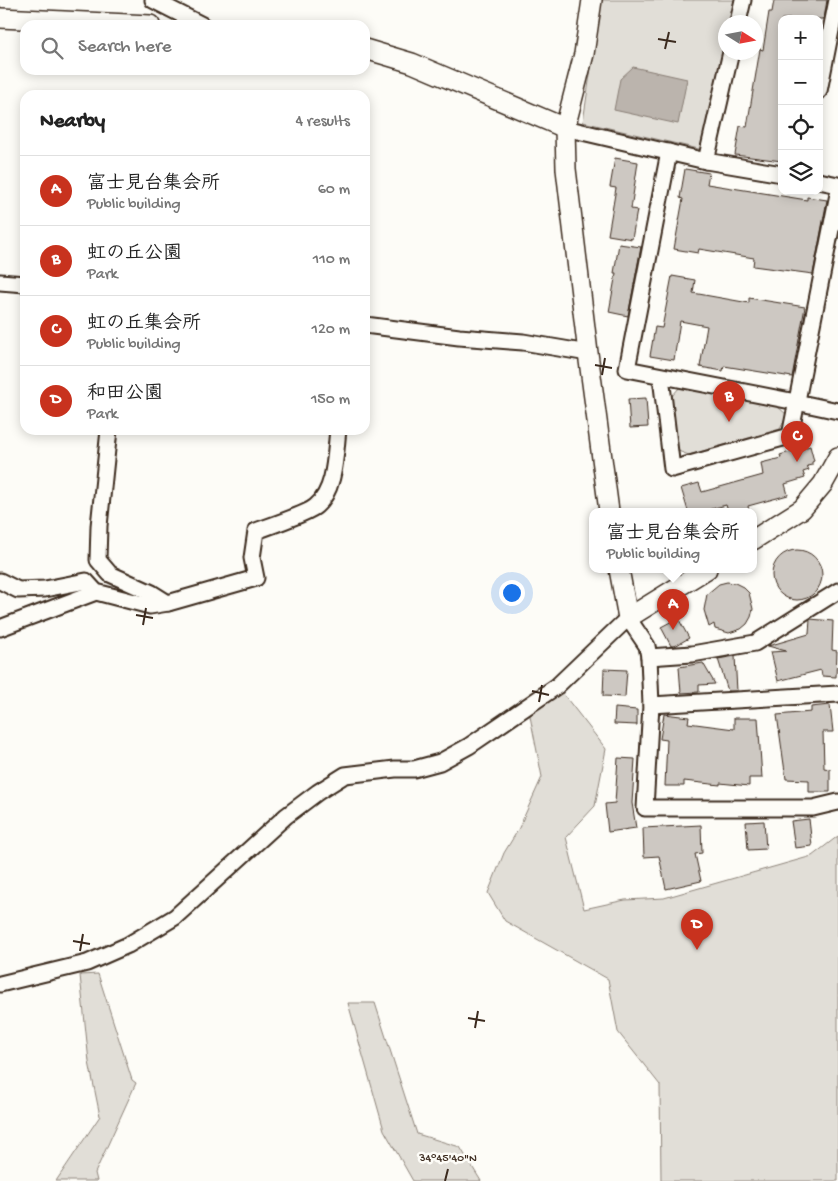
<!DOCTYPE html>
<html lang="en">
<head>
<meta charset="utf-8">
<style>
	:root { --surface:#fff; --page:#f6f6f6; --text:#222; --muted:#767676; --line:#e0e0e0; --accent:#c8321e }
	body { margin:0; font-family:"Gochi Hand","Klee One",sans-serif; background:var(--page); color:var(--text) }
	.controls { position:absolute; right:15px; top:15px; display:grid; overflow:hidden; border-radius:10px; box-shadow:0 2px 12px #0003 }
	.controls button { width:45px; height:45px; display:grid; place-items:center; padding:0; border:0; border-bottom:1px solid var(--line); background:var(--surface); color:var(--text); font:25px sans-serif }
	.compass { position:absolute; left:718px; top:15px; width:45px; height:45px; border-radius:50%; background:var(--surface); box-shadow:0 2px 12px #0003; rotate:101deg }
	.you { position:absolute; left:511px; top:592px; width:18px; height:18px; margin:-12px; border:4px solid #fff; border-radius:50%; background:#1a73e8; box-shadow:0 0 0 8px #1a73e833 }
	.badge { display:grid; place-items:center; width:32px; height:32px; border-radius:50%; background:var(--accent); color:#fff; font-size:16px; font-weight:700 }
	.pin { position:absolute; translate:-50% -41px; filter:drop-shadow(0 1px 2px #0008) }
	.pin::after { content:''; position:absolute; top:26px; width:18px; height:15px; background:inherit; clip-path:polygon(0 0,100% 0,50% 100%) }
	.popup { position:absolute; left:589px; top:508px; width:168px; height:65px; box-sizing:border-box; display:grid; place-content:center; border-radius:10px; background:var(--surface); filter:drop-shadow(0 1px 4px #0005); font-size:16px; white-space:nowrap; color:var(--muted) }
	.popup b { font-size:19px; color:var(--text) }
	.popup::after { content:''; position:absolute; left:50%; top:100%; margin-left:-10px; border:10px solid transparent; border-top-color:var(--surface) }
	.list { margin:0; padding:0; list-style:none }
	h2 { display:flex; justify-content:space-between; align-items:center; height:65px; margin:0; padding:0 20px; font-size:21px }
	h2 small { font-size:16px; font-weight:400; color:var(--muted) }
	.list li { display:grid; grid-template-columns:32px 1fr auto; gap:15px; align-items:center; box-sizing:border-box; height:70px; padding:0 20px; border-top:1px solid var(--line) }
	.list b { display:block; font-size:19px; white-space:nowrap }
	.list p { margin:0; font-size:16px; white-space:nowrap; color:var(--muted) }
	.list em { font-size:16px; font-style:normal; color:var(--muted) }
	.icon { flex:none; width:28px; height:28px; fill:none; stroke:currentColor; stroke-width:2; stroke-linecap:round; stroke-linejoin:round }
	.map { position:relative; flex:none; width:838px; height:1181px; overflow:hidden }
	.search { position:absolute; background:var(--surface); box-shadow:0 2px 12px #0003; left:20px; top:20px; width:350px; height:55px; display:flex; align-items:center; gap:12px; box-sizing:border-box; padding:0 18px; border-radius:15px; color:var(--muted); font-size:19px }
	.panel { position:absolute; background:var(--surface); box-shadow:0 2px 12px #0003; left:20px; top:90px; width:350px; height:345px; border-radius:15px }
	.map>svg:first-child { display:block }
</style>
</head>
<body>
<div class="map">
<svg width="838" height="1181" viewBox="0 0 838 1181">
	<rect width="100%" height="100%" fill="#fdfcf7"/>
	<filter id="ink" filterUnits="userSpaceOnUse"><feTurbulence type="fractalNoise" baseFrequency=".02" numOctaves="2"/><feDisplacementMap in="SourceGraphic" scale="10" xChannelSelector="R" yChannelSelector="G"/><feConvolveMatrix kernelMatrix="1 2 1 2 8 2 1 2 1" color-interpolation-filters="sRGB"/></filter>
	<g filter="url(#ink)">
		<!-- green -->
		<g fill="#e1ded7" stroke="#8e847a">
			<path d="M 601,0 L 735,0 L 731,22 L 726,22 L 725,47 L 703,150 L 583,122 Z"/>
			<path d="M 680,387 L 777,406 L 787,415 L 780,429 L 689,455 L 678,451 L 671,397 Z"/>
			<path d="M 557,686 L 606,749 L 595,806 L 566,837 L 584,909 L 625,900 L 664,898 L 812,856 L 838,836 L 838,1181 L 661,1181 L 660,1085 L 618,1032 L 608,979 L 505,921 L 488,893 L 504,853 L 518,830 L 542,777 L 528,706 Z"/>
			<path d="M 98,974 L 132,1080 L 136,1083 L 95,1173 L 97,1181 L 56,1181 L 100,1116 L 89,1062 L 80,975 Z"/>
			<path d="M 348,1003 L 375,1003 L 417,1134 L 460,1147 L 481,1181 L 413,1181 L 384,1130 Z"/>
		</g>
		<!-- water -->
		<path fill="#bbb4ad" stroke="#887d74" d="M 633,67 L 687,79 L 678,124 L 614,110 L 620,79 Z"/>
		<!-- building -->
		<g fill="#cdc8c2" stroke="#3b2a1e">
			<path d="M 774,0 L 827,0 L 824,19 L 782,19 L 782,161 L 735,155 L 740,126 L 747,127 L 760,49 L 763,50 L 769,12 L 772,12 Z"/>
			<path d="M 615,158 L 638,162 L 631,209 L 637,210 L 632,239 L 608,235 L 616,188 L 610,187 Z"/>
			<path d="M 685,169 L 709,173 L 707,184 L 807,200 L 807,197 L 827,200 L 813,274 L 753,266 L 754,258 L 699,249 L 698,253 L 674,249 L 683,199 L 680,198 Z"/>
			<path d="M 619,244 L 641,247 L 628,316 L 609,312 L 616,273 L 614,273 Z"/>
			<path d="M 672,276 L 695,280 L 693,293 L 749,303 L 749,298 L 805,307 L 792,377 L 724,366 L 723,371 L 700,367 L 707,326 L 680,321 L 674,360 L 650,356 L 655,327 L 662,328 Z"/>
			<path d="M 646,398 L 648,427 L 630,428 L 628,399 Z"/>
			<path d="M 810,446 L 814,461 L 812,462 L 812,465 L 807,466 L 809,470 L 803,472 L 805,478 L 785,484 L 788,495 L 748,506 L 749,511 L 728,511 L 726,505 L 704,511 L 688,511 L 681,488 L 699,483 L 702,492 L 763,475 L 761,463 L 781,458 L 780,455 Z"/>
			<circle cx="797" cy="575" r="25"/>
			<path d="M 727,582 L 735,583 L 743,587 L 749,593 L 753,609 L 751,617 L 747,624 L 741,629 L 729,633 L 715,629 L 714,624 L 709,627 L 704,610 L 707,594 L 719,584 Z"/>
			<path d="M 678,618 L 689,638 L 675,646 L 671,646 L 661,627 Z"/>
			<path d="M 810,619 L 833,621 L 832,650 L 837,651 L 836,677 L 822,676 L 821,670 L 778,681 L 771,652 L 786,651 L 768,646 L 809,634 Z"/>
			<path d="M 735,656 L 737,691 L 728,691 L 718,659 Z"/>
			<path d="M 703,663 L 715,684 L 699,685 L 699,692 L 681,693 L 679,667 Z"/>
			<path d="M 604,669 L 627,670 L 625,697 L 603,696 Z"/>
			<path d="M 830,705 L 833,732 L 823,732 L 824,768 L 830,769 L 830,792 L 809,792 L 809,780 L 786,779 L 777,715 L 811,712 L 811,707 Z"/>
			<path d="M 615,708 L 637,710 L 637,725 L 614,724 Z"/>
			<path d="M 664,714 L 689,717 L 688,723 L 734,729 L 734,718 L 758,718 L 762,778 L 749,778 L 749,786 L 720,783 L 720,785 L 684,781 L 684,786 L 665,786 L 667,740 L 660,739 Z"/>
			<path d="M 618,758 L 635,759 L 632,803 L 636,828 L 608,832 L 605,804 L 615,803 Z"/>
			<path d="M 809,819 L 812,846 L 795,848 L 791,821 Z"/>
			<path d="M 764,821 L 766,849 L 748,850 L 746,822 Z"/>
			<path d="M 701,825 L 702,853 L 695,854 L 701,881 L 666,889 L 659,856 L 644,857 L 643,828 Z"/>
		</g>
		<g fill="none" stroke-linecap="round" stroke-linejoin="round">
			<!-- minor casing -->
			<g stroke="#3b2a1e" stroke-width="19">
				<g id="minor">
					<path d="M 153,0 L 202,25"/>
					<path d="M 738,22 L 743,0"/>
					<path d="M 819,91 L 837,0"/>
					<path d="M 565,128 L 706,161 L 782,174"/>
					<path d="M 669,152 L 627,369 L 796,402 L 838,411"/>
					<path d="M 706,161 L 731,52"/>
					<path d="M 819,181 L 838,185"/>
					<path d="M 0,282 L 25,284"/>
					<path d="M 365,325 L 459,337 L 523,342 L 588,353"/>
					<path d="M 661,377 L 672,469 L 790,436 L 838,194"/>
					<path d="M 109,430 L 99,526 L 98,560 L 110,574 L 152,593 L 168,603"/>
					<path d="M 0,581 L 18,590 L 45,589 L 86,581 L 96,592 L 150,606 L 168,603 L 256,578 L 252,558 L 256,531 C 267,527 309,513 316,506 C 336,489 335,454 338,430"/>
					<path d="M 0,628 L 96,592"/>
					<path d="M 649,657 L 651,705 L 645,808 L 813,808 L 838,802"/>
					<path d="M 651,705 L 838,694"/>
					<path d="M 0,984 L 87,963 L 128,945 L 175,917 L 286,816 L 318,792 L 345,775 L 395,769 L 414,769 L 440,762 L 469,746 L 557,686 L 628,618 L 647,646 L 649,657 L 692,654 L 755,643 L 838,591"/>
				</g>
			</g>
			<!-- tertiary casing -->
			<g stroke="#3b2a1e" stroke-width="22">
				<g id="tertiary">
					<path d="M 592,0 L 584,54 L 565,128 L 566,169 L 588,353 L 609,511"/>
					<path d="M 0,18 L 150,25"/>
					<path d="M 365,49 L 412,63 L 565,128"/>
					<path d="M 753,540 L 802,509 L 823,484 L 838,457"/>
					<path d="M 619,569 L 628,618 L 707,569"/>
				</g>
			</g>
			<!-- minor -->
			<use href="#minor" stroke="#fdfcf7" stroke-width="15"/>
			<!-- tertiary -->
			<use href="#tertiary" stroke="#fdfcf7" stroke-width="19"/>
		</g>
	</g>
	<!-- ticks -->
	<path fill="none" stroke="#3b2a1e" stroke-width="2" d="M 658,39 L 676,42M 665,49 L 669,32M 595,365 L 612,368M 602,375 L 605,358M 136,615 L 153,618M 143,625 L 146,608M 532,691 L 549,695M 539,702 L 542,685M 73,941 L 90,944M 80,951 L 83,934M 468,1018 L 485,1021M 475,1028 L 478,1011M 445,1181 L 448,1169"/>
	<g font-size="12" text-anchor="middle" fill="#3b2a1e" stroke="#fdfcf7" stroke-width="5" stroke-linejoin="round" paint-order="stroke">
		<text x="448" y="1161">34°45'40"N</text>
	</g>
</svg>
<div class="controls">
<button>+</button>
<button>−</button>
<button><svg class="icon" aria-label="locate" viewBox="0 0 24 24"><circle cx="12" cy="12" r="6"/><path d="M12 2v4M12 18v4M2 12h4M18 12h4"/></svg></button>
<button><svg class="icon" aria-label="layers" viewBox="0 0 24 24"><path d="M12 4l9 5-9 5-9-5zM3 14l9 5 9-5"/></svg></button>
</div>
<svg class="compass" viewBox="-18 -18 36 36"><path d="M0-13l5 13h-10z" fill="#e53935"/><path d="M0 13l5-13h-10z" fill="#767676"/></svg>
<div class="you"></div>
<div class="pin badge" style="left:673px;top:630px">A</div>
<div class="popup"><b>富士見台集会所</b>Public building</div>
<div class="pin badge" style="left:729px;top:422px">B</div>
<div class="pin badge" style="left:797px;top:462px">C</div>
<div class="pin badge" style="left:697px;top:950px">D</div>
<div class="search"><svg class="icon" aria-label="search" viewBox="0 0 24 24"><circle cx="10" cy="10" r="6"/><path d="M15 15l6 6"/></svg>Search here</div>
<section class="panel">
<h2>Nearby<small>4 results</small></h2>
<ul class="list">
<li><span class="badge">A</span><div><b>富士見台集会所</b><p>Public building</p></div><em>60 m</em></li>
<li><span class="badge">B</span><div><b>虹の丘公園</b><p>Park</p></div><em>110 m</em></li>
<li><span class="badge">C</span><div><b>虹の丘集会所</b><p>Public building</p></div><em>120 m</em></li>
<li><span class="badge">D</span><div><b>和田公園</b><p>Park</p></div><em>150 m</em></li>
</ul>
</section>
</div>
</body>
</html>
